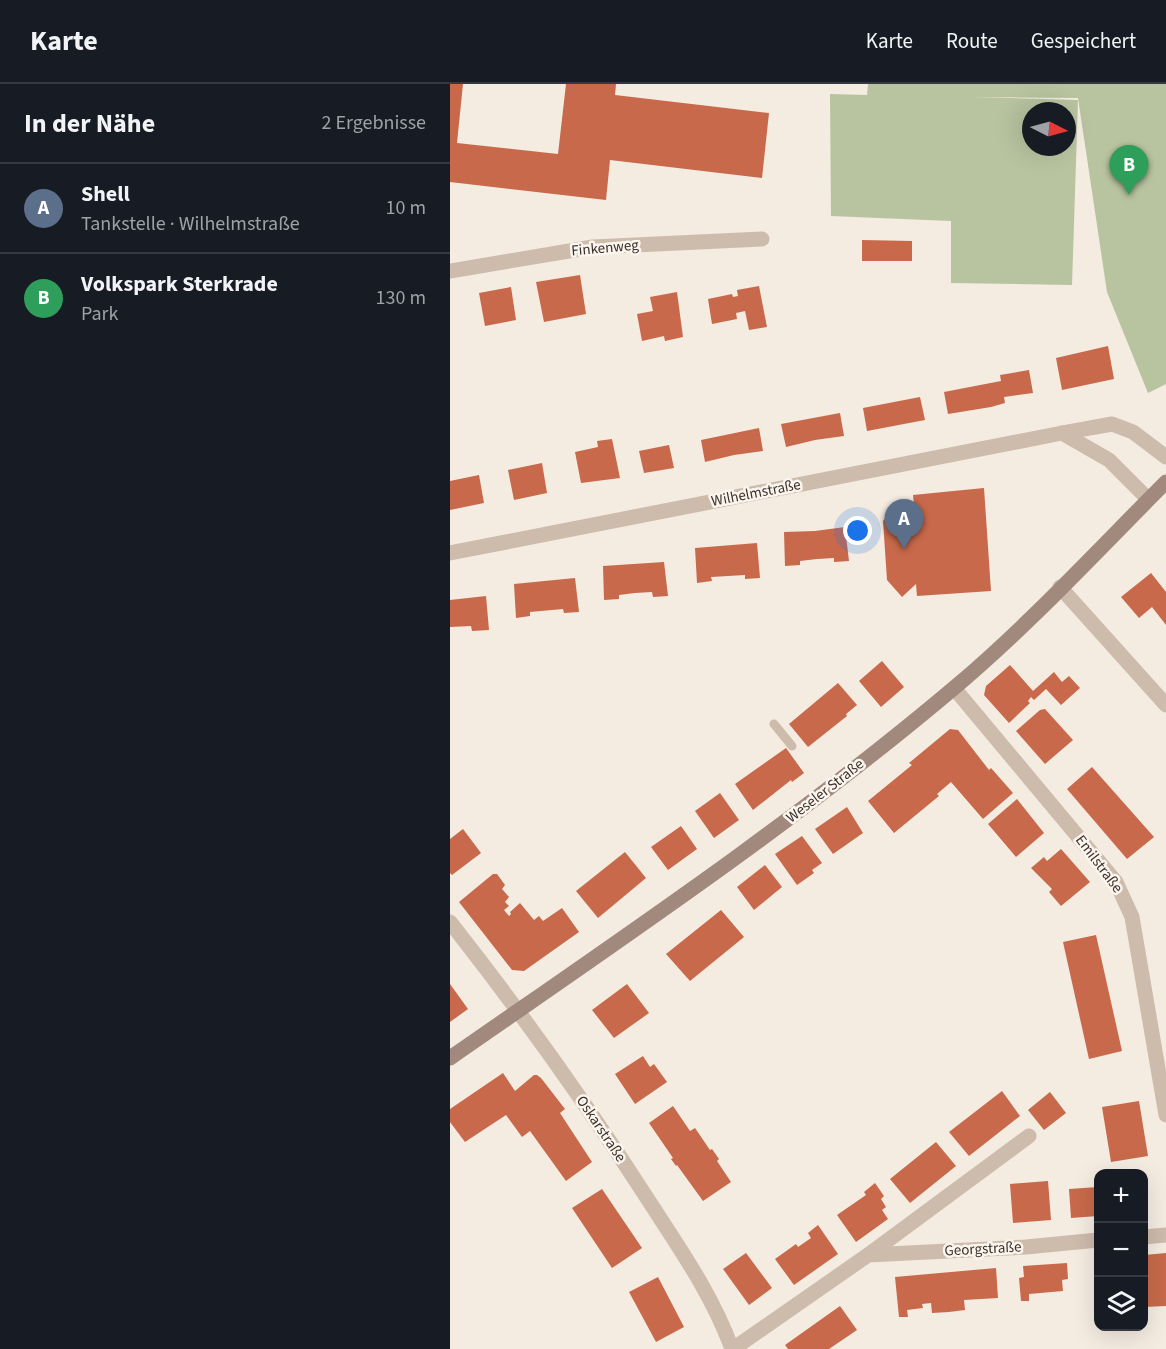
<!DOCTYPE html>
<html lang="de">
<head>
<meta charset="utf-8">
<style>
	:root { --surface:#171b24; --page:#20242c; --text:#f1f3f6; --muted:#9ea1a6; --line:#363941; --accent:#92aeb2 }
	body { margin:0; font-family:"Source Sans 3",sans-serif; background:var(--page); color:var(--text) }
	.controls { position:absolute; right:18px; bottom:18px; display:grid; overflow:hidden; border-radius:12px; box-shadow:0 6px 24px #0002 }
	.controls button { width:54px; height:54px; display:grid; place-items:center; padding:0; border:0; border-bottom:2px solid var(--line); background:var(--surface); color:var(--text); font:30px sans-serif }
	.compass { position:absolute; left:572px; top:18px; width:54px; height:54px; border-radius:50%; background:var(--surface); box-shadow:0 6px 24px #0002; rotate:96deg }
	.you { position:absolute; left:408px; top:447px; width:21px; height:21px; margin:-15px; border:4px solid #fff; border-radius:50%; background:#1a73e8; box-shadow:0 0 0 9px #1a73e833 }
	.badge { display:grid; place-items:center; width:39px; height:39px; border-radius:50%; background:var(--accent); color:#fff; font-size:20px; font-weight:700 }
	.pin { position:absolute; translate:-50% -50px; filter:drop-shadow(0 2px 3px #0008) }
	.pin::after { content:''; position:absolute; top:32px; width:21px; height:18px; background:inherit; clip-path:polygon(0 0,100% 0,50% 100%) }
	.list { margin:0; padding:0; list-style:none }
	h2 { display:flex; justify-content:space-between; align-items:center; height:78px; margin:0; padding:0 24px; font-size:26px }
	h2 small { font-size:20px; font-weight:400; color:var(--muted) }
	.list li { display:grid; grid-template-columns:39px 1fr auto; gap:18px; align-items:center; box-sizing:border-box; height:90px; padding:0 24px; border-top:2px solid var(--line) }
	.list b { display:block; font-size:22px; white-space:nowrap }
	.list p { margin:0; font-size:20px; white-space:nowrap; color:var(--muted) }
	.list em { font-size:20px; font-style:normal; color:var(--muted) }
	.icon { flex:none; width:33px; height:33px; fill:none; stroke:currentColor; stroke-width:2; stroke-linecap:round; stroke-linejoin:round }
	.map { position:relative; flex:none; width:716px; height:1265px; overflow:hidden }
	header { display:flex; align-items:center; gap:36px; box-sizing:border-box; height:84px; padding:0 30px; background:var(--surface); border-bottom:2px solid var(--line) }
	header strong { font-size:28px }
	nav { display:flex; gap:33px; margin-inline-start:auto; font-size:21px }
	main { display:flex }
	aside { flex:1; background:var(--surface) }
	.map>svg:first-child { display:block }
</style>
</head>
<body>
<header>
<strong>Karte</strong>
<nav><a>Karte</a><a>Route</a><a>Gespeichert</a></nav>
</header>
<main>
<aside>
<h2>In der Nähe<small>2 Ergebnisse</small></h2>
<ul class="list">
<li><span class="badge" style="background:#5c6f8a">A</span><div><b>Shell</b><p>Tankstelle · Wilhelmstraße</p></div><em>10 m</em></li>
<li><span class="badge" style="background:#2e9e5b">B</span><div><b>Volkspark Sterkrade</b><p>Park</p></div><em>130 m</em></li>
</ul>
</aside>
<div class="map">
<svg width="716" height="1265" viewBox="0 0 716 1265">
	<rect width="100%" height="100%" fill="#f4ebe1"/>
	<!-- green -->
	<path fill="#b8c4a0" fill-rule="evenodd" d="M 418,0 L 716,0 L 716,300 L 698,309 L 657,208 L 628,14 L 521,13 L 628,16 L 622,201 L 501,199 L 501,137 L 381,132 L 380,10 L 417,11 ZM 581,27 L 617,27 L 617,63 L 581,63 Z"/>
	<!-- building -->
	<g fill="#c8694b">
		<path d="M 0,0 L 13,0 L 7,59 L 108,70 L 116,0 L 166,0 L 165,11 L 319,29 L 312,94 L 160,76 L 156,116 L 0,98 Z"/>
		<path d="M 412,156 L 462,157 L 462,177 L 412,177 Z"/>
		<path d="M 130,191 L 136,230 L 94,238 L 86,198 Z"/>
		<path d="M 309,202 L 317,243 L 299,246 L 295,227 L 286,229 L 287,235 L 262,240 L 258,215 L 282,210 L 283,213 L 288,212 L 287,206 Z"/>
		<path d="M 61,203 L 66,236 L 35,242 L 29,209 Z"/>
		<path d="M 227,208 L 233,253 L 215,257 L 214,252 L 192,257 L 187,230 L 203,227 L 200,213 Z"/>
		<path d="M 658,262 L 664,295 L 612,306 L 606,274 Z"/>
		<path d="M 579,286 L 583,309 L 554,313 L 555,319 L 541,323 L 498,330 L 494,308 L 551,297 L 550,291 Z"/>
		<path d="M 470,313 L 475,336 L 417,347 L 413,324 Z"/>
		<path d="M 390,329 L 394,352 L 365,356 L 336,363 L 331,340 Z"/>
		<path d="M 309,344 L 313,367 L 284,371 L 255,378 L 251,356 Z"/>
		<path d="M 162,355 L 170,394 L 131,399 L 125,368 L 148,363 L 147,357 Z"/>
		<path d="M 219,361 L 224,384 L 194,389 L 189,367 Z"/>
		<path d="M 92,379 L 97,409 L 64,416 L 58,386 Z"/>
		<path d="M 29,391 L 34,419 L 0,426 L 0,397 Z"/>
		<path d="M 534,404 L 541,507 L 467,512 L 466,500 L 452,513 L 437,496 L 433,437 L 437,432 L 465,430 L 463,411 Z"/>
		<path d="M 395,443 L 399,477 L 384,478 L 384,474 L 367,475 L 350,477 L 350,481 L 335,482 L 334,448 L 365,447 Z"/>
		<path d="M 307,459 L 310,494 L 295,495 L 295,491 L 261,493 L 262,497 L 247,499 L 245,464 Z"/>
		<path d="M 214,478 L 218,512 L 203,513 L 202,508 L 185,509 L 169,511 L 169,515 L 154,516 L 153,482 Z"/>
		<path d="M 701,489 L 716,508 L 716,541 L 702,523 L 689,534 L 671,513 Z"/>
		<path d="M 125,494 L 129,528 L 114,529 L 113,525 L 80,528 L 80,532 L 66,534 L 64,500 Z"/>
		<path d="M 36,512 L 39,546 L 22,547 L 21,542 L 0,543 L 0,516 Z"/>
		<path d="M 432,577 L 454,603 L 431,623 L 409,597 Z"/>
		<path d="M 560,581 L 583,607 L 604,588 L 612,598 L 619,592 L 630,604 L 611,621 L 596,605 L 584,616 L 581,613 L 578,617 L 580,619 L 559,639 L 534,611 L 536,602 Z"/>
		<path d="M 388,599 L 407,621 L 396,630 L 397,632 L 358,663 L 339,640 Z"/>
		<path d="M 595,625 L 623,656 L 595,680 L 566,647 L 590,626 Z"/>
		<path d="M 500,645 L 508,646 L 539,686 L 541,684 L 563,709 L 533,735 L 501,698 L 487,710 L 489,712 L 444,749 L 418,717 L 462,681 L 459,679 Z"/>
		<path d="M 336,664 L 354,689 L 342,698 L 341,696 L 303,726 L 285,700 Z"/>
		<path d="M 642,683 L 704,753 L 677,775 L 617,705 Z"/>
		<path d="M 270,709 L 289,736 L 264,754 L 245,727 Z"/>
		<path d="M 567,715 L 594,749 L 566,773 L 538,740 Z"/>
		<path d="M 397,723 L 413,749 L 383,770 L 365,745 Z"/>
		<path d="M 231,742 L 247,765 L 218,786 L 201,763 Z"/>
		<path d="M 13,745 L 31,769 L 2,791 L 0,789 L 0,755 Z"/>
		<path d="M 352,752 L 372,779 L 362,786 L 364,789 L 347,801 L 325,770 Z"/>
		<path d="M 611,765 L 640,798 L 611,822 L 599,808 L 602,805 L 581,784 L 594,773 L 597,777 Z"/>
		<path d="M 175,768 L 196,794 L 148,834 L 126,807 Z"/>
		<path d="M 315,781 L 332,803 L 304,826 L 287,803 Z"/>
		<path d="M 43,790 L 47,790 L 55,801 L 52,805 L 59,813 L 55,818 L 59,822 L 54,826 L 59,832 L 61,830 L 60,828 L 70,819 L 84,836 L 89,832 L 93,837 L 112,824 L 129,848 L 74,887 L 62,886 L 9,818 Z"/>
		<path d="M 271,826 L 294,853 L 240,897 L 216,870 Z"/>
		<path d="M 646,851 L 672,967 L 639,975 L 613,858 Z"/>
		<path d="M 0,900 L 18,925 L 0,938 Z"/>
		<path d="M 177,900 L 199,929 L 164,954 L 142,926 Z"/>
		<path d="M 193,972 L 200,983 L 204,980 L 217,998 L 185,1020 L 165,990 Z"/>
		<path d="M 53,989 L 65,1007 L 84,991 L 87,991 L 91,994 L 115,1025 L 110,1029 L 142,1078 L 116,1097 L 80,1047 L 72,1053 L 56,1031 L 15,1058 L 0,1038 L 0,1025 Z"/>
		<path d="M 552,1007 L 570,1032 L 519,1072 L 499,1048 Z"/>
		<path d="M 600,1008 L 616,1029 L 594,1046 L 578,1026 Z"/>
		<path d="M 689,1017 L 698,1072 L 661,1078 L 652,1023 Z"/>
		<path d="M 223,1022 L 240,1047 L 245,1044 L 260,1066 L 262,1065 L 269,1075 L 267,1077 L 281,1098 L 253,1117 L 227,1081 L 226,1082 L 221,1075 L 223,1074 L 199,1039 Z"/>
		<path d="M 486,1058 L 506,1082 L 460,1119 L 440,1095 Z"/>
		<path d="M 598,1097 L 601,1136 L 563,1139 L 560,1100 Z"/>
		<path d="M 425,1099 L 434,1112 L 431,1115 L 436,1123 L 432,1126 L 438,1135 L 406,1158 L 387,1131 L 416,1111 L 414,1108 Z"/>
		<path d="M 648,1103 L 648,1132 L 621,1134 L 619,1105 Z"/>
		<path d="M 152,1105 L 192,1164 L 162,1184 L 122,1124 Z"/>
		<path d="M 368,1141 L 388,1170 L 344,1201 L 325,1175 L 346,1160 L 348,1163 L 361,1154 L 358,1149 Z"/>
		<path d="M 296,1169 L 322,1204 L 299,1221 L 273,1185 Z"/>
		<path d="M 716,1169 L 716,1222 L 694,1223 L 694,1171 Z"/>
		<path d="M 617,1179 L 618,1195 L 612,1196 L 613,1207 L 579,1210 L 579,1217 L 571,1217 L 569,1194 L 574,1193 L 573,1182 Z"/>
		<path d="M 546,1184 L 548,1214 L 514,1216 L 515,1226 L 499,1228 L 482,1229 L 481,1219 L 472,1220 L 473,1224 L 457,1226 L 458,1233 L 449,1233 L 445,1193 Z"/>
		<path d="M 208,1193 L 234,1243 L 206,1258 L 179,1208 Z"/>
		<path d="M 390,1222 L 407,1246 L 379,1265 L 338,1265 L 335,1261 Z"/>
	</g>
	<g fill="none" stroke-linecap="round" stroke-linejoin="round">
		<!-- service -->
		<path stroke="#cdbbac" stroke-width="9" d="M 324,640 L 342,662"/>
		<!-- minor -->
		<g stroke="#cdbbac" stroke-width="15">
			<path d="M 0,187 L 143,163 L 312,155"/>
			<path d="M 612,349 L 659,376 L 698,415"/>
			<path d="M 0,469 L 612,349 L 662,340 L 683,348 L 716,373"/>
			<path d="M 610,503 L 716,621"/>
			<path d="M 504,604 L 666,798 L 682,833 L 716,1031"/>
			<path d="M 0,838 C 70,927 136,1019 197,1114 C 228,1162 262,1210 282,1265"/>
			<path d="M 694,1153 L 716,1151"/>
			<path d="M 418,1171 L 579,1052"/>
			<path d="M 283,1265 L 418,1171 L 576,1163 L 648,1156"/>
		</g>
		<!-- secondary -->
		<path stroke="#a18a7d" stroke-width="15" d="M 0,974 C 171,855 344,739 504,604 C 579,541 647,467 716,398"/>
	</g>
	<g text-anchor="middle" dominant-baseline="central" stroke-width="5" stroke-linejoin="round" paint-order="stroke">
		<!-- street labels -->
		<g font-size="15" fill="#3b302b" stroke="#fbf5ee">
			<text transform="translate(155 164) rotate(-5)">Finkenweg</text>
			<text transform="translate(306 409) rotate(-11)">Wilhelmstraße</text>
			<text transform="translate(375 707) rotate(-38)">Weseler Straße</text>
			<text transform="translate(649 780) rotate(53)">Emilstraße</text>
			<text transform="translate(151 1045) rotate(56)">Oskarstraße</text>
			<text transform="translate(533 1165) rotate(-3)">Georgstraße</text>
		</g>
	</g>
</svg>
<div class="controls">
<button>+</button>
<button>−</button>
<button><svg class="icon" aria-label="layers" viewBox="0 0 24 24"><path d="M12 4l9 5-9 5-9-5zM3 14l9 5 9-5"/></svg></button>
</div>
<svg class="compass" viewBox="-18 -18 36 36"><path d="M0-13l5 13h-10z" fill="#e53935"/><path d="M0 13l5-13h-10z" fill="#9ea1a6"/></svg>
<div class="you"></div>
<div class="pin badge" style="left:454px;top:465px;background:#5c6f8a">A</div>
<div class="pin badge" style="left:679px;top:111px;background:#2e9e5b">B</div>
</div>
</main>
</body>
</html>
